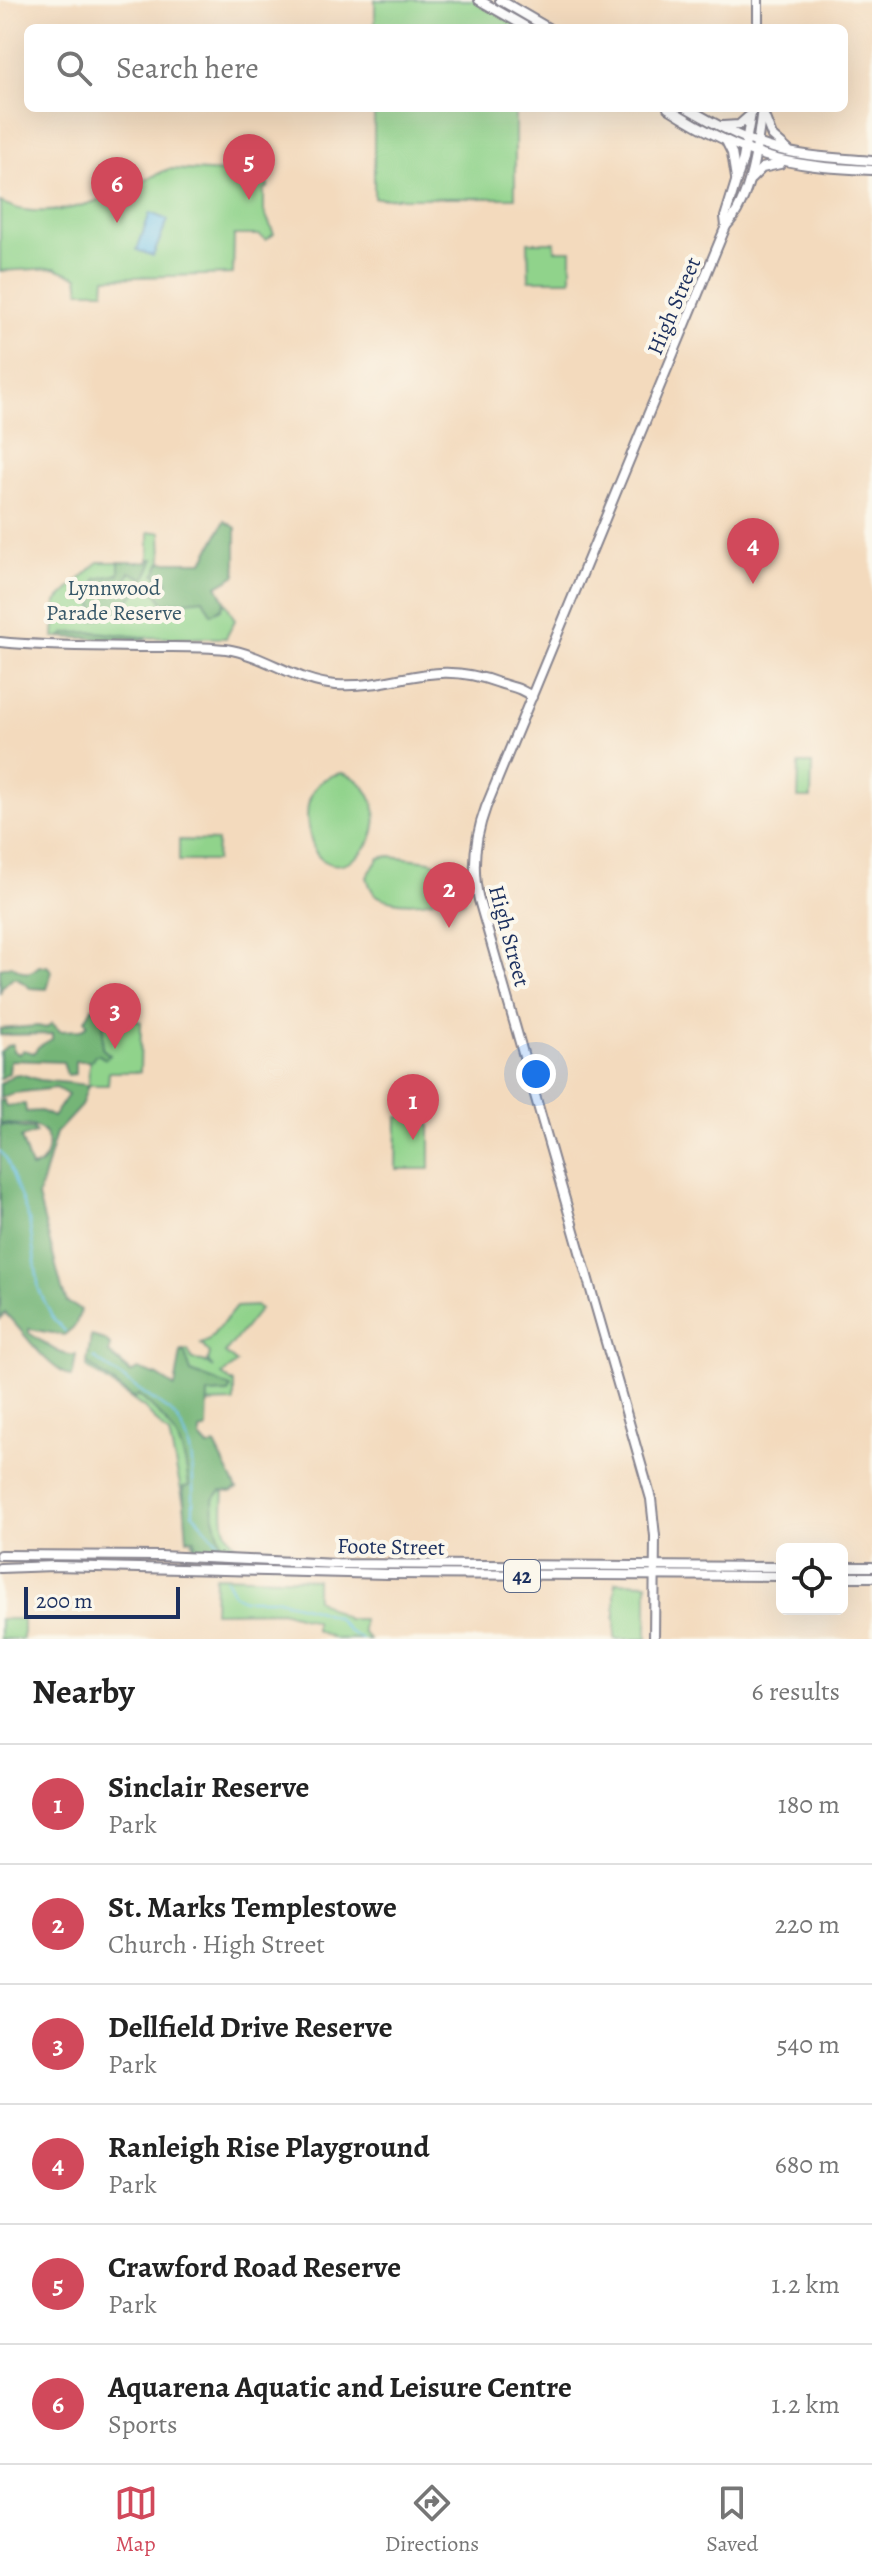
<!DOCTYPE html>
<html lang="en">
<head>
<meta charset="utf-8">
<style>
	:root { --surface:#fff; --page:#f2f2f2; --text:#222; --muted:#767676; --line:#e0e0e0; --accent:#d1495b }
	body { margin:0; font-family:Alegreya,serif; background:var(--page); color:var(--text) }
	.controls { position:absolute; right:24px; bottom:24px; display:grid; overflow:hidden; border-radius:12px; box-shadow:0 8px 32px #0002 }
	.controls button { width:72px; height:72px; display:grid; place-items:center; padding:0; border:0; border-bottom:2px solid var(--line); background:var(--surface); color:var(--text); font:40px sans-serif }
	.scale { position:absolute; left:24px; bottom:20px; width:156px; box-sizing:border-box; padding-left:8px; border:4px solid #1b2f5e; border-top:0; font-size:22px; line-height:28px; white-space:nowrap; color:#1b2f5e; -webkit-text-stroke:6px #fbf7ec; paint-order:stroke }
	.you { position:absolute; left:536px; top:1074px; width:28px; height:28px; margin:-20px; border:6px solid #fff; border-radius:50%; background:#1a73e8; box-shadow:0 0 0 12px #1a73e833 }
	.badge { display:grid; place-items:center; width:52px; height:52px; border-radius:50%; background:var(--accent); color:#fff; font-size:26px; font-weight:700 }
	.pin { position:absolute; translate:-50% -66px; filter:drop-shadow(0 2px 4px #0008) }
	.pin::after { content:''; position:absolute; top:42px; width:28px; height:24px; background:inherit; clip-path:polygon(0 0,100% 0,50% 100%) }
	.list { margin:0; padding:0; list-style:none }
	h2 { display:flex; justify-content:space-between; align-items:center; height:104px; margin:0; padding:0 32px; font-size:34px }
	h2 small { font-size:26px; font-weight:400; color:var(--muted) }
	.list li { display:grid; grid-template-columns:52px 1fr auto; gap:24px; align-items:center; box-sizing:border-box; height:120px; padding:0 32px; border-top:2px solid var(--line) }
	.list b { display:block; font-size:30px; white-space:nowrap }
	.list p { margin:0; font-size:26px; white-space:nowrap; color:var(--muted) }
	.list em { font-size:26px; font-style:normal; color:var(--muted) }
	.icon { flex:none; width:44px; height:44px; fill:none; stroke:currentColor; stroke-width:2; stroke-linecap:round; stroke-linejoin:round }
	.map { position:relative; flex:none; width:872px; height:1639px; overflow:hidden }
	.search { position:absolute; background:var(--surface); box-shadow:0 8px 32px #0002; left:24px; right:24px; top:24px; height:88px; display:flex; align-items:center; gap:20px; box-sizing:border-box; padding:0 28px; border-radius:12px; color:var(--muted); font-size:30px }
	.sheet { height:824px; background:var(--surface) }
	nav { display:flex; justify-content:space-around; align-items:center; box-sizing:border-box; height:112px; border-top:2px solid var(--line); background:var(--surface); font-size:22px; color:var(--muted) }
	nav a { display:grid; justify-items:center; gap:4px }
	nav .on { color:var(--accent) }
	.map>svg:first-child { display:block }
</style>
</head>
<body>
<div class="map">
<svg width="872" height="1639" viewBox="0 0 872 1639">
	<rect width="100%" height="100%" fill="#fbf7ec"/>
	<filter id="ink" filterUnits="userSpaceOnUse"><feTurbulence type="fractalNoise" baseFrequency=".0125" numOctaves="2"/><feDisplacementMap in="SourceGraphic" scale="16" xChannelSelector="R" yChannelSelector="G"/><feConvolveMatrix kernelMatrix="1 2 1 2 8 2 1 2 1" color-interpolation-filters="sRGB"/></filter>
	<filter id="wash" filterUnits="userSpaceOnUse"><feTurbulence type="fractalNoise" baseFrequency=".006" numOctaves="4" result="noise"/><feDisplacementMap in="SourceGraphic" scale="32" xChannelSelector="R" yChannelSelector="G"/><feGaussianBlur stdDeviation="1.8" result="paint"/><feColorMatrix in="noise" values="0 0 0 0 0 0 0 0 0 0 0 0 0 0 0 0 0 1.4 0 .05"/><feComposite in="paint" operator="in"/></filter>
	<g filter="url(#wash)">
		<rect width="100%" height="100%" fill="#f3dabd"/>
		<!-- green -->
		<g fill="#90d38b" stroke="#568174" stroke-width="2">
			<path d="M 375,0 L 480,0 L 517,21 L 515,28 L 375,28 Z"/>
			<rect x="374" y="108" width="141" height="90"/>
			<path d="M 169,169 L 265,174 L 268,187 L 264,190 L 264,211 L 274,234 L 266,240 L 259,235 L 234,235 L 233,274 L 105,278 L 104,291 L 80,291 L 78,277 L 55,268 L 0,271 L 0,202 C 8,205 16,209 24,210 C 76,218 124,189 169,169 Z"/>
			<path d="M 528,242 L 555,242 L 555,250 L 571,250 L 571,280 L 529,280 Z"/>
			<path d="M 225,521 L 236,528 L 236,575 L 217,586 L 235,620 L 226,638 L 54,637 L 56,602 L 98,562 L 149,562 L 149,532 L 161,532 L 162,562 L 203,562 Z"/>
			<path d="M 799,764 L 812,764 L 811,798 L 798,798 Z"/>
			<path d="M 342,773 C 368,780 380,807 374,831 C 368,853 339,878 318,856 C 312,849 310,837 308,827 C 304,800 313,778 342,773 Z"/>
			<path d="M 179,840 L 217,841 L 216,861 L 179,861 Z"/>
			<path d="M 390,856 L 430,861 L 447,869 L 450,875 L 449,887 L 460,884 L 464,901 L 446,902 L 447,891 C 435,906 391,906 375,894 C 370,889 369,884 367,877 L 379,858 Z"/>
			<path d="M 92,1007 L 141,1022 L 140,1072 L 109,1072 L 108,1085 L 88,1085 Z"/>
			<path d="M 397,1117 L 430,1117 L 430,1169 L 396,1169 Z"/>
			<path d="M 256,1306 L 260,1309 L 225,1353 L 237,1363 L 222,1375 L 234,1383 L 234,1402 L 201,1403 L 194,1431 C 202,1441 221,1458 223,1471 C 228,1503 212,1526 242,1552 L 194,1549 L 169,1435 L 145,1409 L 87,1367 L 91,1338 L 136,1376 L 180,1391 L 181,1351 L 188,1350 L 192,1360 L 203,1361 L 213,1368 L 208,1362 L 210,1354 L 201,1344 L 208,1341 L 236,1307 Z"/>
			<path d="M 215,1576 L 316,1579 L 316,1599 L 347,1619 L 363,1619 L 363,1632 L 369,1639 L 335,1639 L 315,1630 L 315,1621 L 281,1611 L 214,1612 Z"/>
			<path d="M 615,1582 L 647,1583 L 647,1639 L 615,1639 Z"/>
			<rect x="0" y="1619" width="23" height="20"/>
		</g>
		<!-- forest -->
		<g fill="#74b577" stroke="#48726a" stroke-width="2">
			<path d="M 225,521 L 236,528 L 236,575 L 217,586 L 225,601 L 221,609 L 211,614 L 203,599 L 164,604 L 155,591 L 167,582 L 165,575 L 158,577 L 155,574 L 161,562 L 203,562 Z"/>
			<path d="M 149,559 L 154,559 L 145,579 L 130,572 L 125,583 L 138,590 C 126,605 112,616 94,620 L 93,599 L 96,579 L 119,574 L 119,562 L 149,562 Z"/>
			<path d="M 97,632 L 142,637 L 146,640 L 60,637 L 67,633 Z"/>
			<path d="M 11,965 C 24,972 27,977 39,966 L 47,966 L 52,971 L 47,989 L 30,988 L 17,978 L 12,978 L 2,987 L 0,994 L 0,968 Z"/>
			<path d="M 92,1008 L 114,1014 L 112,1019 L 104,1022 L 102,1048 L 110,1055 L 105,1059 L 99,1055 L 95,1055 L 91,1061 L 75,1061 L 75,1074 L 67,1075 L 63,1062 L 10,1060 L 9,1073 L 0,1079 L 0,1052 L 7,1046 L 13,1045 L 13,1051 L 19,1054 L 23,1050 L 34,1053 L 38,1047 L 52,1039 L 52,1034 L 0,1035 L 0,1029 L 38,1026 L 46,1028 L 52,1023 L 60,1031 L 81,1030 L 88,1025 L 85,1020 Z"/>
			<path d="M 20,1074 L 40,1080 L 88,1085 L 81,1106 L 56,1133 L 38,1197 L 62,1289 L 67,1302 L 81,1310 L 75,1326 L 64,1335 L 29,1329 L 29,1333 C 44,1342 59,1357 76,1355 L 73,1374 L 71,1377 C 43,1364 26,1334 5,1313 L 0,1319 L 0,1125 L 34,1129 L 36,1133 L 21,1138 L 31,1168 C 42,1166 45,1161 47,1151 C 53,1117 18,1128 0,1123 L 0,1101 L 4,1100 L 5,1106 L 25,1104 L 26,1112 L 41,1111 L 53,1117 L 68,1095 L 56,1088 L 14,1093 L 0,1098 L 0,1084 L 13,1075 Z"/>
			<path d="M 91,1336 L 105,1340 L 110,1345 L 109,1353 L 130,1373 L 138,1369 L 158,1376 L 175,1387 L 181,1352 L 184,1351 L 191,1372 L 231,1387 L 228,1393 L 208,1394 L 207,1429 L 200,1431 L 200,1438 L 208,1447 L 215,1445 L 237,1489 L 230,1492 L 221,1491 L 213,1499 L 214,1517 L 221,1542 L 213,1549 L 195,1548 L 195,1539 L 187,1539 L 183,1487 L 189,1486 C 184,1441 173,1424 138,1395 L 134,1399 L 87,1363 Z"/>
		</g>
		<!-- water -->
		<path fill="#6ec2ea" stroke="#4478a4" stroke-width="2" d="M 150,213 L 168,220 L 153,256 L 137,250 Z"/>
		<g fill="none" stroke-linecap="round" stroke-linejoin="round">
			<!-- stream -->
			<g stroke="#6ec2ea" stroke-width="2">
				<path d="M 0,1151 L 7,1160 L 29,1220 L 39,1290 L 52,1317 L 65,1331"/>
				<path d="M 94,1358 L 172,1413 C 197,1441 193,1479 193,1514 L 218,1542"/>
				<path d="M 226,1579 L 234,1594 L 243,1599 L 274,1599 L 310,1608 L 336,1617 L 350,1632 L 362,1639"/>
			</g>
		</g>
	</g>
	<g filter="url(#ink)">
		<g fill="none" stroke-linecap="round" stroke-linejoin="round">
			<!-- major casing -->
			<g stroke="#87848e" stroke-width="12">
				<g id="major">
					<path d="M 479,0 L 528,28"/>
					<path d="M 500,0 L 548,28"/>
					<path d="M 758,0 L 758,28"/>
					<path d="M 668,108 C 744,156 783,167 872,170"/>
					<path d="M 687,108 C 713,123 738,137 766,146 C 800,157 837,158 872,161"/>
					<path d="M 763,113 L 772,136 L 788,150"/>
					<path d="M 722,126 L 739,125 L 748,117"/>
					<path d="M 727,143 L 732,153 L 736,178"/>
					<path d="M 751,179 L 762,168 L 780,164"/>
					<path d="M 726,226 L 725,217 L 743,159 L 752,108"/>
					<path d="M 0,642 C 49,647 98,646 147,647 C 173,647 200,646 226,649 C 265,655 296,682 336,685 C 399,689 431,657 499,683 C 511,687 522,688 532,697"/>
					<path d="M 0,1555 L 160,1556 L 337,1564 L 782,1567"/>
					<path d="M 842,1567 L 872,1567"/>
					<path d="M 0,1568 L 54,1566 L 387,1574 L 782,1576"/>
					<path d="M 842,1577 L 872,1577"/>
					<path d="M 654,1639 L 655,1536 L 651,1499 L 479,900 C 471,868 475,837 486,807 L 726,226 C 751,201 758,142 762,108"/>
				</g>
			</g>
			<!-- major -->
			<use href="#major" stroke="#fff" stroke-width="8"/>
		</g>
	</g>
	<g text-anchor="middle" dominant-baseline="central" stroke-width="8" stroke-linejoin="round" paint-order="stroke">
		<!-- shield labels -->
		<rect fill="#fbf7ec" stroke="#5e6b89" stroke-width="2" x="504" y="1560" width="36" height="32" rx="6"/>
		<g font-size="20" font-weight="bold" fill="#1b2f5e">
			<text x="522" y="1576">42</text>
		</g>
		<!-- street labels -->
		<g font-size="22" fill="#1b2f5e" stroke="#fbf7ec">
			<text transform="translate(674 306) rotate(-67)">High Street</text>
			<text transform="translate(509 936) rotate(75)">High Street</text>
			<text transform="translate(391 1547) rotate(1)">Foote Street</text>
		</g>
		<!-- park labels -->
		<g font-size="22" fill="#385869" stroke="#fbf7ec">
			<text x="114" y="588">Lynnwood<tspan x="114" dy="25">Parade Reserve</tspan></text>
		</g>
	</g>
</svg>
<div class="controls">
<button><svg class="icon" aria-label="locate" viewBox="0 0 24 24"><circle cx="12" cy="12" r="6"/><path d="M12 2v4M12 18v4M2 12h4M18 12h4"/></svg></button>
</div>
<div class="scale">200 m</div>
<div class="you"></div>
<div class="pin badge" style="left:413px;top:1140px">1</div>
<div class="pin badge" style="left:449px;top:928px">2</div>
<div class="pin badge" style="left:115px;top:1049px">3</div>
<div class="pin badge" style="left:753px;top:584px">4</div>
<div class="pin badge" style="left:249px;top:200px">5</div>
<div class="pin badge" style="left:117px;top:223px">6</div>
<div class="search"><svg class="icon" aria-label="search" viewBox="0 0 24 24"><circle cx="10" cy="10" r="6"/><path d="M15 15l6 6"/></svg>Search here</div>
</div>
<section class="sheet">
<h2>Nearby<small>6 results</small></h2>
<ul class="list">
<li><span class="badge">1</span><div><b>Sinclair Reserve</b><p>Park</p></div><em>180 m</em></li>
<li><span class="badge">2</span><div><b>St. Marks Templestowe</b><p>Church · High Street</p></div><em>220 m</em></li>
<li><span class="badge">3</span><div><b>Dellfield Drive Reserve</b><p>Park</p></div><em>540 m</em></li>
<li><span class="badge">4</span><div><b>Ranleigh Rise Playground</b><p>Park</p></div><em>680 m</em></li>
<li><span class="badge">5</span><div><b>Crawford Road Reserve</b><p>Park</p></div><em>1.2 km</em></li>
<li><span class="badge">6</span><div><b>Aquarena Aquatic and Leisure Centre</b><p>Sports</p></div><em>1.2 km</em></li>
</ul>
</section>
<nav>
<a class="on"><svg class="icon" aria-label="map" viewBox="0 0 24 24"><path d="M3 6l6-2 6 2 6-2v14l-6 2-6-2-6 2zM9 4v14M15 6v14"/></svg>Map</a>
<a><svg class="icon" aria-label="directions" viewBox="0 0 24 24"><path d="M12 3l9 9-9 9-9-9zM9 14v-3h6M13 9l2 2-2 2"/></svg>Directions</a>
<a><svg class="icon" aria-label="saved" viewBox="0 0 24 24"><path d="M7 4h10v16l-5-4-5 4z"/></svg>Saved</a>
</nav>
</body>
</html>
